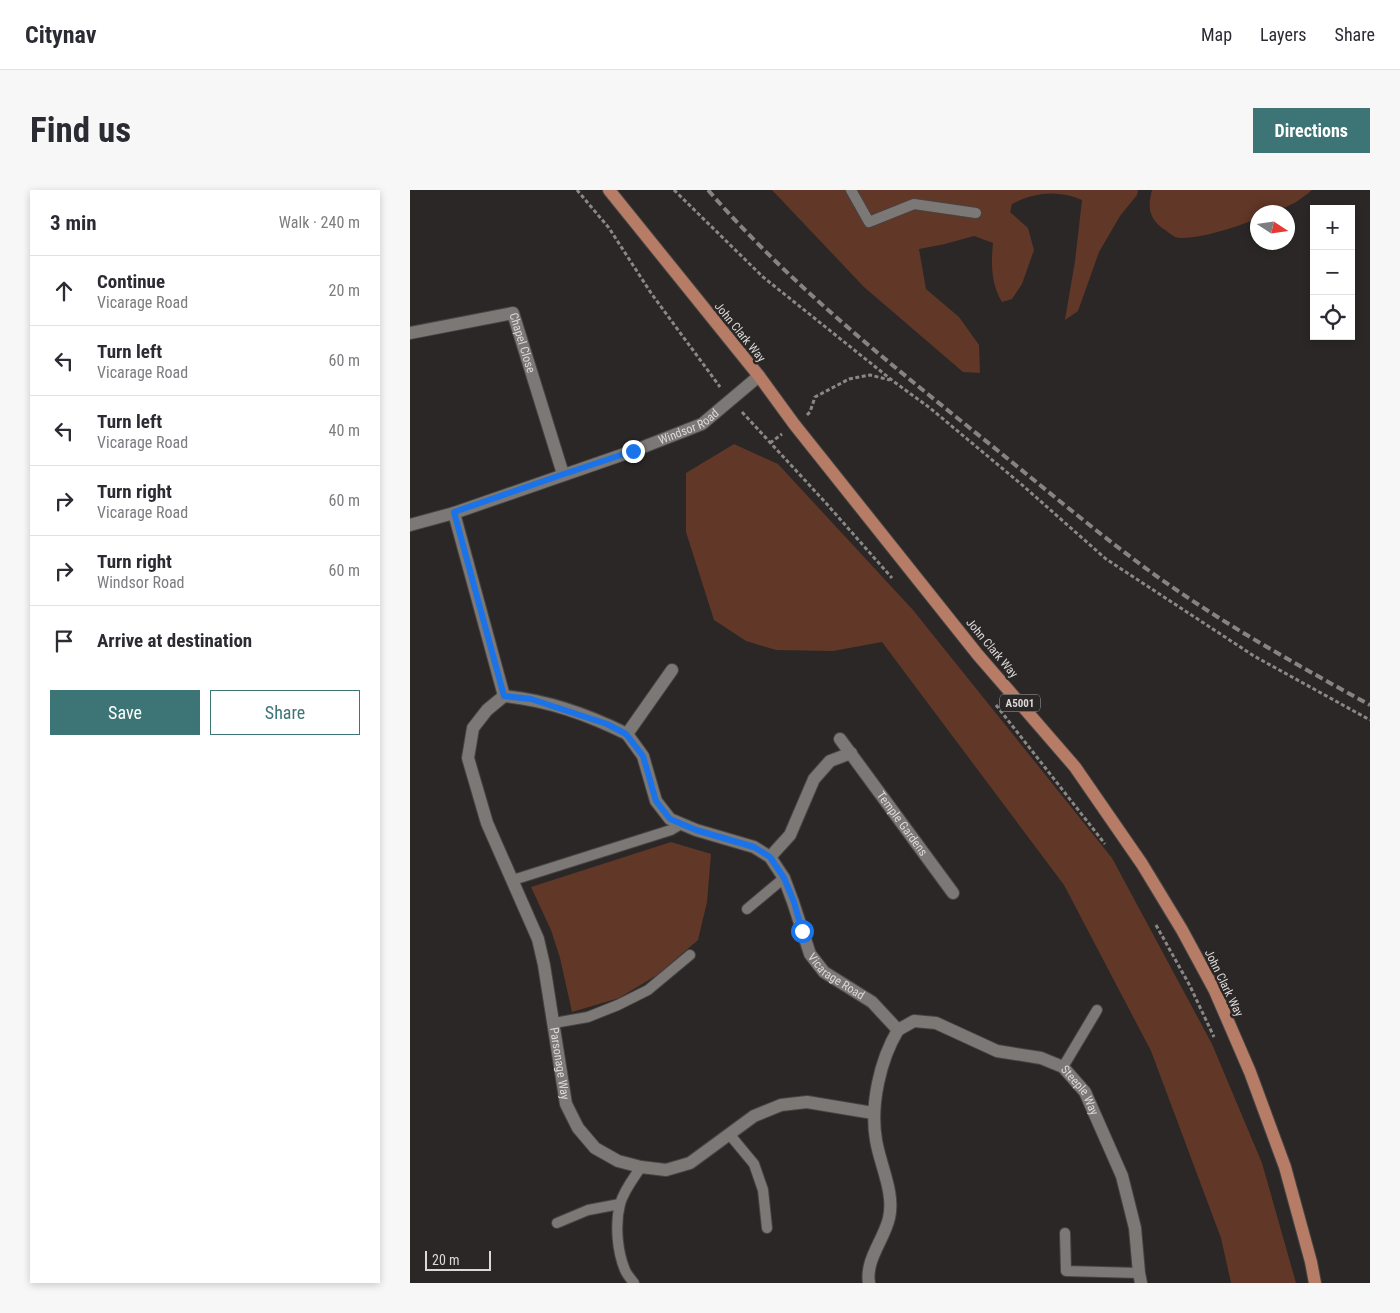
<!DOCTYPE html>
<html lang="en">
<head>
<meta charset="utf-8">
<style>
	:root { --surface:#fff; --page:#f7f7f7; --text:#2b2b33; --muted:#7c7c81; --line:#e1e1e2; --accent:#3d7476 }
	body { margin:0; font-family:"Roboto Condensed",sans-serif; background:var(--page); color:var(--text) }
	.controls { position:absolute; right:15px; top:15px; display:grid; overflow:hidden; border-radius:0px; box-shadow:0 2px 8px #0003 }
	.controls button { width:45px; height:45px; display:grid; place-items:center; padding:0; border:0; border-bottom:1px solid var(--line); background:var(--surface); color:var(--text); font:25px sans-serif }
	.compass { position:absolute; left:840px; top:15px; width:45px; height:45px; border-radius:50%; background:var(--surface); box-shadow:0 2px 8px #0003; rotate:102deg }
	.scale { position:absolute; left:15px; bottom:12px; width:66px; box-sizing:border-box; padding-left:5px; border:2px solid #dbd9d9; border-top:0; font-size:14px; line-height:18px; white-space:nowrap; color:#dbd9d9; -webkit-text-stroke:4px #2a2726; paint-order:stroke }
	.stop { position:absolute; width:15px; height:15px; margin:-11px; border:4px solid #1a73e8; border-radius:50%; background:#fff }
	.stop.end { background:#1a73e8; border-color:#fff; box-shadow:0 1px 5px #0008 }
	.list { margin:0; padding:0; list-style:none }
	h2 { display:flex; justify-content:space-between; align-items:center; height:65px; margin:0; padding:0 20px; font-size:21px }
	h2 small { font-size:16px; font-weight:400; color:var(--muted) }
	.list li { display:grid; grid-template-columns:32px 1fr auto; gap:15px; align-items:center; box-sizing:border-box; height:70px; padding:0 20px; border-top:1px solid var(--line) }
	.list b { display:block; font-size:19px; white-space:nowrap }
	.list p { margin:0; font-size:16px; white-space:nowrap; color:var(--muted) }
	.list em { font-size:16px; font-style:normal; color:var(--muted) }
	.actions { display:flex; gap:10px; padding:15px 20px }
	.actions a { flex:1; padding:11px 0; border:1px solid var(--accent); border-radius:0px; text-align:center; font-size:18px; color:var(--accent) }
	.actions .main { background:var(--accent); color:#fff }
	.icon { flex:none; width:28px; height:28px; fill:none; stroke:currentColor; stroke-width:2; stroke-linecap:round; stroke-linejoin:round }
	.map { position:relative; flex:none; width:960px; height:1093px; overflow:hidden; border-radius:0px }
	header { display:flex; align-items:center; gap:30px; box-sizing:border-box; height:70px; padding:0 25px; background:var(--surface); border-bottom:1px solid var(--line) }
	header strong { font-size:24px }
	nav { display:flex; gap:28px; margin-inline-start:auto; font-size:18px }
	.intro { display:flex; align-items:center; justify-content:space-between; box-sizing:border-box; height:120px; padding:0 30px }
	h1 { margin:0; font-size:35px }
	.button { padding:12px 22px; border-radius:0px; background:var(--accent); color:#fff; font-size:18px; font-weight:700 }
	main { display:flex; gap:30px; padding:0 30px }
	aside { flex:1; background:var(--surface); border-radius:0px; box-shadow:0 2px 8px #0003 }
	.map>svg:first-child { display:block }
</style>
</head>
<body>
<header>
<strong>Citynav</strong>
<nav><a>Map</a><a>Layers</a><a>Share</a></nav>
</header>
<div class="intro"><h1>Find us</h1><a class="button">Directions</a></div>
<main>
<aside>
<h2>3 min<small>Walk · 240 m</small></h2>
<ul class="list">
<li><svg class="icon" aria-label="ahead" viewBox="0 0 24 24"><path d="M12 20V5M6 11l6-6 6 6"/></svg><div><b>Continue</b><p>Vicarage Road</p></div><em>20 m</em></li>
<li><svg class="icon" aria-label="left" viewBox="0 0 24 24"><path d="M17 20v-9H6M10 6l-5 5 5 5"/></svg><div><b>Turn left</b><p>Vicarage Road</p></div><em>60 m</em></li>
<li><svg class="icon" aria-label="left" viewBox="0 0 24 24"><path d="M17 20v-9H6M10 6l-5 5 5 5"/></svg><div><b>Turn left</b><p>Vicarage Road</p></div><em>40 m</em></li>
<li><svg class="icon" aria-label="right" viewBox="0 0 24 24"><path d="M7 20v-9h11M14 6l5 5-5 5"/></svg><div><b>Turn right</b><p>Vicarage Road</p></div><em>60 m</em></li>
<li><svg class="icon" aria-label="right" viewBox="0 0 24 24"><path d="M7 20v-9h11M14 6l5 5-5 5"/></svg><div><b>Turn right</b><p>Windsor Road</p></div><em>60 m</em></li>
<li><svg class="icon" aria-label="arrive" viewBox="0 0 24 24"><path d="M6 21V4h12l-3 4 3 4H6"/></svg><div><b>Arrive at destination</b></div></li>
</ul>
<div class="actions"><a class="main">Save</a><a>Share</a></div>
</aside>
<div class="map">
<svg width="960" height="1093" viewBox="0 0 960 1093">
	<rect width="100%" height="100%" fill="#2a2726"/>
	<!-- green -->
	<g fill="#613728">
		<path d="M 362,0 L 728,0 L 727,5 L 710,26 L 689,62 L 668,121 L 655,130 L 665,71 L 672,10 C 648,0 625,2 602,14 L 600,22 L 618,38 L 624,60 L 612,94 L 602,109 L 592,112 C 581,94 581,74 583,53 L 564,46 L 535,54 L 509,59 L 516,99 L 549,127 L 569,155 L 570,183 L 553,182 L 454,97 Z"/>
		<path d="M 742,0 L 902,0 C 885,15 870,22 848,22 L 847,28 C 832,36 781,52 765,47 C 761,45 756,40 752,38 C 738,27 738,16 742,0 Z"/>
		<path d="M 324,254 L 368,274 L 503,420 L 702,668 L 802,854 L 852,973 L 886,1093 L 821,1093 L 811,1048 L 741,861 L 654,695 L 472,452 L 423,461 L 366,460 L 336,451 L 304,430 L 276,342 L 276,283 Z"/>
		<path d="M 261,652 L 301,664 L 297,712 L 288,750 L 247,785 L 209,808 L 162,822 L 150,768 L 141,740 L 121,697 Z"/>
	</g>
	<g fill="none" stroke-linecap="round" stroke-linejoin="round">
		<!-- service casing -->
		<g stroke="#464444" stroke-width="12">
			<g id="service">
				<path d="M 441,0 L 459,32 L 504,14 L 566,23"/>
				<path d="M 103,690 L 261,640 L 271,634"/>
				<path d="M 337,719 L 374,688"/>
				<path d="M 144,833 L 178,827 L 208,815 L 238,800 L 280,765"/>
				<path d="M 653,877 L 687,820"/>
				<path d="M 320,945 L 344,974 L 353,1000 L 357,1038"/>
				<path d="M 147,1033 L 178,1020 L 210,1014"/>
				<path d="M 655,1043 L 656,1081 L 729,1083"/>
				<path d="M 224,1093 C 221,1089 217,1085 215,1080 C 207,1061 205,1034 210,1014 C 214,1000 223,989 231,977"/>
			</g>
		</g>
		<!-- minor casing -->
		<g stroke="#464444" stroke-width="14">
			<g id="minor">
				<path id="s1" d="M 0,143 L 103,123 L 153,284"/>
				<path d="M 44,323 L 94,506 C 136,510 179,525 217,544 L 262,480"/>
				<path id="s2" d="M 0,335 L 44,323 L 223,261 L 292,234 L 349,186"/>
				<path id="s3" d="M 94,506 L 77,520 L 63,538 L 58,568 L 77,633 L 128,749 L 134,775 L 156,914 L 168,938 L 185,958 L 208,971 L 231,977 L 256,980 L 280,973 L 344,926 L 371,915 L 397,912 L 463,923"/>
				<path id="s4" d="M 217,544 L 233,566 L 246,611 L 260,629 L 286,640 L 344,657 L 360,667 L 374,688 L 383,712 L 400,764 L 414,782 L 462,812 L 488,840"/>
				<path id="s5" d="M 430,549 L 543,703"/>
				<path d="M 360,667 L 380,645 L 404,589 L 420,571 L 441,563"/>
				<path id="s6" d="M 488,840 L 504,831 L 526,833 L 587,861 L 631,868 L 653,877 L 675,902 L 712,986 L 725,1038 L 729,1083 L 731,1093"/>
				<path d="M 459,1093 C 455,1070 474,1050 479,1028 C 485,1003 470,975 466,950 C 460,915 470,870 488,840"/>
			</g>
		</g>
		<!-- primary casing -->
		<g stroke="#464444" stroke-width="14">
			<path id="primary" d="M 199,0 L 349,186 L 384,234 L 568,465 L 665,577 L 732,674 L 772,740 L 805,801 L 840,882 L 875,977 L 901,1072 L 905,1093"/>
		</g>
		<!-- path -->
		<g stroke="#8a8787" stroke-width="3" stroke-dasharray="4 2.5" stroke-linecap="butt">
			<path d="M 167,0 L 199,38 L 241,103 L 310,197"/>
			<path d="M 264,0 L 353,87 L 483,191 L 520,218 L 611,294 L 696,369 L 844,466 L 960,530"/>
			<path d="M 332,222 L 415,312 L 482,388"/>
			<path d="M 397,225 L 400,222 L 405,207 L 439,189 L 460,185 L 480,190"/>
			<path d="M 360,253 L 372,244"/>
			<path d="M 586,515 L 695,654"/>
			<path d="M 746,735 L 780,796 L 804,847"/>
		</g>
		<!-- service -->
		<use href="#service" stroke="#7b7876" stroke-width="10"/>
		<!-- minor -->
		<use href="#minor" stroke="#7b7876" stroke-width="12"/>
		<!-- primary -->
		<use href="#primary" stroke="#b77c66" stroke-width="12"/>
		<!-- rail -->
		<path stroke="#868483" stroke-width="4" stroke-dasharray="8 4" stroke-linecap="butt" d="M 298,0 C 377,91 468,164 561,239 C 616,283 670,329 726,371 C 799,426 880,471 960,515"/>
	</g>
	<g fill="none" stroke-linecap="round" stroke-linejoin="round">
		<!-- route -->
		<path stroke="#1a73e8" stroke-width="6" d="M 223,261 L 154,284 L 44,322 L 94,506 L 121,509 L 197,534 L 216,544 L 233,566 L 246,611 L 260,629 L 286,640 L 344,657 L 360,667 L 374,688 L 384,712 L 392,741"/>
	</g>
	<g text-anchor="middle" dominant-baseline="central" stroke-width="5" stroke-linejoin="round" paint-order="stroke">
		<!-- shield labels -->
		<rect fill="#2a2726" stroke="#a6a4a3" stroke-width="1" x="590" y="504.5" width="40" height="17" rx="4"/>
		<g font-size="11" font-weight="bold" fill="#dbd9d9">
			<text x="610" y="513">A5001</text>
		</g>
		<!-- street labels -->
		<g font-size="12" fill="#dbd9d9" stroke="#2a2726">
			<text transform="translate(330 142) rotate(51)">John Clark Way</text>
			<text stroke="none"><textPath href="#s1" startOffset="136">Chapel Close</textPath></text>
			<text stroke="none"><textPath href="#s2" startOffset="296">Windsor Road</textPath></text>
			<text transform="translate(582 458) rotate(50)">John Clark Way</text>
			<text stroke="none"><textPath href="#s5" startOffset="105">Temple Gardens</textPath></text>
			<text stroke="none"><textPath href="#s4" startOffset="345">Vicarage Road</textPath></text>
			<text transform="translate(814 793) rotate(64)">John Clark Way</text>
			<text stroke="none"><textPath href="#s3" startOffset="396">Parsonage Way</textPath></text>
			<text stroke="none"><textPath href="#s6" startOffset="205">Steeple Way</textPath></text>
		</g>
	</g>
</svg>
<div class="controls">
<button>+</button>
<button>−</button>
<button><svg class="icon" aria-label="locate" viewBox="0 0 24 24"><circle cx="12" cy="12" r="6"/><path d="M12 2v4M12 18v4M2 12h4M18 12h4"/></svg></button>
</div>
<svg class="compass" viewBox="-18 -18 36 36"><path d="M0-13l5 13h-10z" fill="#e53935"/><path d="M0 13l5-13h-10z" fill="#7c7c81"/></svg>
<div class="scale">20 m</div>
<div class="stop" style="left:392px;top:741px"></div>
<div class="stop end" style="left:223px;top:261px"></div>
</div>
</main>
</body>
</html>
